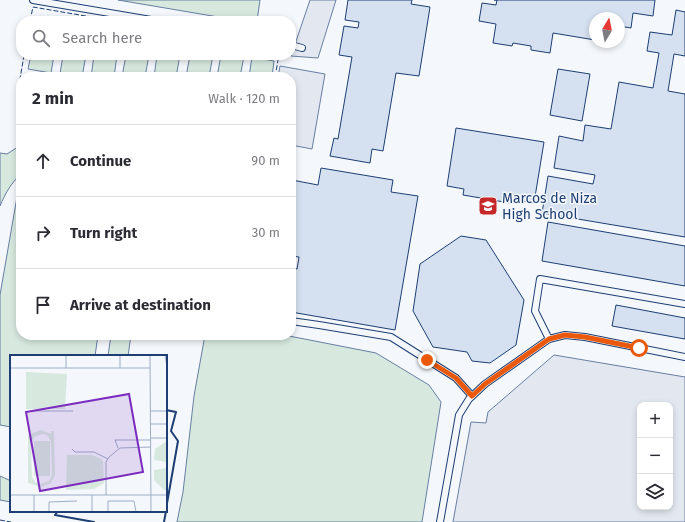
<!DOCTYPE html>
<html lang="en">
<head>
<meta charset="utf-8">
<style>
	:root { --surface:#fff; --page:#f2f2f3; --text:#2b2b33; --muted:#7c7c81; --line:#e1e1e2 }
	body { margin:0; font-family:"Fira Sans",sans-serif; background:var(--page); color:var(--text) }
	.controls { position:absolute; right:12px; bottom:12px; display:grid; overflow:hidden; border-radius:8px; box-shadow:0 2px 6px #0003 }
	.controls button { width:36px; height:36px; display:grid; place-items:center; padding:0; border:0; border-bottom:1px solid var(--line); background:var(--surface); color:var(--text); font:20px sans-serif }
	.compass { position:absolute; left:589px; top:12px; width:36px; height:36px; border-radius:50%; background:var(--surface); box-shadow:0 2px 6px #0003; rotate:10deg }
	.stop { position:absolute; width:12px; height:12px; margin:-9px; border:3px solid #ea580c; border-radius:50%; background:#fff }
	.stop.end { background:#ea580c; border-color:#fff; box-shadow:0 1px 4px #0008 }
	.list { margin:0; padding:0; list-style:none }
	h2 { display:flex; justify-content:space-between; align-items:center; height:52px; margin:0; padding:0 16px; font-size:17px }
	h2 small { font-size:13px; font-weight:400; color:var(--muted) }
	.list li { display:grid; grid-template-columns:26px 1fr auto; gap:12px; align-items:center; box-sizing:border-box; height:72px; padding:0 16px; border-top:1px solid var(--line) }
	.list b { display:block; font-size:15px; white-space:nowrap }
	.list em { font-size:13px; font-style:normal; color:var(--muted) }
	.icon { flex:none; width:22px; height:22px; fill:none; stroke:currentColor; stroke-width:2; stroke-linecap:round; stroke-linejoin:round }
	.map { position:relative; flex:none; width:685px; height:522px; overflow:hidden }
	.search { position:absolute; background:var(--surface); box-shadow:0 2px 6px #0003; left:16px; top:16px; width:280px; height:44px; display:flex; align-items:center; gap:10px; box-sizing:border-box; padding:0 14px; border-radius:16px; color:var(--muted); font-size:15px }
	.panel { position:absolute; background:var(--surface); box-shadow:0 2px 6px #0003; left:16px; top:72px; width:280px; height:268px; border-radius:16px }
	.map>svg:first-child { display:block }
</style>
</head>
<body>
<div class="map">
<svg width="685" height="522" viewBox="0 0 685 522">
	<rect width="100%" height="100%" fill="#f4f7fb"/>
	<!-- green -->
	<g fill="#d7e8df" stroke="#687fa3">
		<path d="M 118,0 L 260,0 L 257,21 L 242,21 Z"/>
		<path d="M 31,55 L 54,55 L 51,73 L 28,69 Z"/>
		<path d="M 63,55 L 86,55 L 82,77 L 60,74 Z"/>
		<path d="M 94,55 L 117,55 L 114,77 L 91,77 Z"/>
		<path d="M 126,55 L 149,55 L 145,77 L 122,77 Z"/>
		<path d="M 157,55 L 180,55 L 176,77 L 154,77 Z"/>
		<path d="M 190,55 L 213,55 L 209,77 L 186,77 Z"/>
		<path d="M 221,55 L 244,56 L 240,77 L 217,77 Z"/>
		<path d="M 252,57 L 274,61 L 272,77 L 249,77 Z"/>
		<path d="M 21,145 L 21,174 C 11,183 5,194 0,206 L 0,153 L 7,154 Z"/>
		<path d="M 17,197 L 21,197 L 21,335 L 98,335 L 95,356 L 11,356 L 11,427 L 0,425 L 0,295 Z"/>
		<path d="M 111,335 L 131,335 L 128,356 L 108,356 Z"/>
		<path d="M 205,335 L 284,335 L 376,353 L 429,385 L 441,402 L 422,522 L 177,522 L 183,492 L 194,396 Z"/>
		<path d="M 0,476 L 11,481 L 11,502 L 0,500 Z"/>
	</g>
	<!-- parking -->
	<g fill="#e3e8f0" stroke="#687fa3" fill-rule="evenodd">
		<path d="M 310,0 L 336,0 L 318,58 L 291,56 Z"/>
		<path d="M 280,66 L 325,74 L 312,149 L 291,145 L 291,77 L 278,77 Z"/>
		<path d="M 554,355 L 685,377 L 685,522 L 453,522 L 471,422 L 486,423 L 488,412 ZM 640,405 L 670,405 L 670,507 L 640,507 Z"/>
	</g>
	<!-- building -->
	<g fill="#d5e0f0" stroke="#1d3f73">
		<path d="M 348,0 L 412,0 L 411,4 L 430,7 L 419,76 L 396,73 L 383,151 L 372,149 L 370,163 L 330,156 L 334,138 L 338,139 L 352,57 L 339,55 L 344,26 L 358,28 L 359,22 L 345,20 Z"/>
		<path d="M 494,0 L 655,0 L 653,16 L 633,13 L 631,28 L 619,26 L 619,18 L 595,18 L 595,40 L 553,33 L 550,53 L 531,50 L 531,46 L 513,43 L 512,46 L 493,43 L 496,24 L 479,21 L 482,3 L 496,5 L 497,0 Z"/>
		<path d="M 676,10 L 685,12 L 685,56 L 674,54 L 668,91 L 685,94 L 685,237 L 542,213 L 548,176 L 593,184 L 595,175 L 554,168 L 559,136 L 583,141 L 585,125 L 611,129 L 619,82 L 653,88 L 659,53 L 647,51 L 650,32 L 672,35 Z"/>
		<path d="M 558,69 L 590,74 L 582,121 L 550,115 Z"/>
		<path d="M 456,128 L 544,142 L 534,203 L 511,199 L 510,203 L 463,195 L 464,189 L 447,186 Z"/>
		<path d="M 321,168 L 393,180 L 391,192 L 418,196 L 395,330 L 291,312 L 291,281 L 293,268 L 297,269 L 299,257 L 291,256 L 292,180 L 318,185 Z"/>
		<path d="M 548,222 L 685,246 L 685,286 L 542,261 Z"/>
		<path d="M 461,236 L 486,240 L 524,300 L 516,345 L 490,363 L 472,361 L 467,352 L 433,347 L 413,311 L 420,264 Z"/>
		<path d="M 616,305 L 685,318 L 685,339 L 612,326 Z"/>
	</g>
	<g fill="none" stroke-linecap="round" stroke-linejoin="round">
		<!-- lane casing -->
		<g stroke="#1d3f73" stroke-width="8">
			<g id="lane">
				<path d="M 33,0 L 157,21"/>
				<path d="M 291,45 L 302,48"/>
				<path d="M 291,321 L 319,325 L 391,337 L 456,378 L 472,396"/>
				<path d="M 549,339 L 535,311 L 540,279 L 685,304"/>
				<path d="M 440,522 L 459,415 L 469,399 L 485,384 L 549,339 L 565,335 L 585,337 L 685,357"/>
			</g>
		</g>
		<!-- lane -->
		<use href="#lane" stroke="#f4f7fb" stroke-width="6"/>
		<!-- fence -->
		<g stroke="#1d3f73" stroke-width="1" stroke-dasharray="5 2" stroke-linecap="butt">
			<path d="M 30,21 L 33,7 L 115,21"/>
			<path d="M 275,77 L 279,55"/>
			<path d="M 21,80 L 20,79 L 24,55"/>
			<path d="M 0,520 L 11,522"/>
		</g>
		<!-- wall -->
		<g stroke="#1d3f73" stroke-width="2">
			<path d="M 166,410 L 176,412 L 171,431 L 178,441 L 166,509"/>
			<path d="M 58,511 L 55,515 L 94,522"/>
			<path d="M 164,522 L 166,511"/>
		</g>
	</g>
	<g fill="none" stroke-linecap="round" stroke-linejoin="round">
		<!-- route -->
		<path stroke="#ea580c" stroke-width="5" d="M 427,360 L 456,378 L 472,396 L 485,384 L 549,339 L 565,335 L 585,337 L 639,348"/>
	</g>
	<!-- icons -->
	<defs>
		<g id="school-square" transform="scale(1)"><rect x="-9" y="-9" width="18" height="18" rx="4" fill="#c62828" stroke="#f4f7fb"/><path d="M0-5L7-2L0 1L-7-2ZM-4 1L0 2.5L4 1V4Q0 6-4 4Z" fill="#fff"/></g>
	</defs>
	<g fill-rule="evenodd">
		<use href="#school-square" x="488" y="206"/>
	</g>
	<g text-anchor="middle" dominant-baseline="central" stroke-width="3" stroke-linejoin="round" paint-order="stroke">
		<!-- poi labels -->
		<g font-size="14" fill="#1d3f73" stroke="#f4f7fb" text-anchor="start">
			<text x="502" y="198">Marcos de Niza<tspan x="502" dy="16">High School</tspan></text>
		</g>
	</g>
	<!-- overview -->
	<g transform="translate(10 355)">
		<rect width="157" height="157" fill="#f4f7fb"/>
		<path d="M 16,17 L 57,19 L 55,54 L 16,54 ZM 31,75 L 41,79 L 41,76 L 44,76 L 45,120 L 41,128 L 31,132 L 18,128 L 18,80 ZM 32,79 L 37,80 L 41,86 L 42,120 L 39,126 L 31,129 L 25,127 L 22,122 L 21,90 L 24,82 ZM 24,86 L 40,86 L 40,121 L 24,121 ZM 157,86 L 157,107 L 144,105 L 145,94 ZM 57,100 L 82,100 L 91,104 L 93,106 L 94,128 L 84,134 L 56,135 ZM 157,113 L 157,135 L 154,135 L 144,125 L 144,115 Z" fill="#d7e8df" fill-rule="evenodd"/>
		<path fill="none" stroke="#9eadc5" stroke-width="1" d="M 56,0 L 56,13M 110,0 L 110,13M 140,0 L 141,157M 155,0 L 157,12M 0,13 L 140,13M 21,56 L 63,56M 140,56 L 157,56M 140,69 L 157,69M 140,83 L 157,83M 108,93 L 105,85 L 140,85M 62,94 L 65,97 L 84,97 L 98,104M 0,140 L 157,140M 24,140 L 24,157M 82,140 L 82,157M 96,140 L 96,107 L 99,102 L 110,93 L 141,92M 39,157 L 39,147 L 67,146M 98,157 L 98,146 L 124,146 L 126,157"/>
		<path fill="#7b2cbf" fill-opacity="0.15" stroke="#7b2cbf" stroke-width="2" d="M 119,39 L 133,117 L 30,136 L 16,57 Z"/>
		<rect width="157" height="157" fill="none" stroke="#1d3f73" stroke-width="2"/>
	</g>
</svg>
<div class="controls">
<button>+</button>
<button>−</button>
<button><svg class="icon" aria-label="layers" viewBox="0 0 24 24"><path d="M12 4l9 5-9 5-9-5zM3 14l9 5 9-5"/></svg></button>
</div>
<svg class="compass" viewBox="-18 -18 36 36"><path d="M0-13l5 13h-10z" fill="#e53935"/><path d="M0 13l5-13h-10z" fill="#7c7c81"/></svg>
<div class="stop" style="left:639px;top:348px"></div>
<div class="stop end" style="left:427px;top:360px"></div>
<div class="search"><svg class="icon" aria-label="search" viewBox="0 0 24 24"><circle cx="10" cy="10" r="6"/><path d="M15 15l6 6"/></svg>Search here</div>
<section class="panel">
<h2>2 min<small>Walk · 120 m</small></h2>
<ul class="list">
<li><svg class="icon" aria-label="ahead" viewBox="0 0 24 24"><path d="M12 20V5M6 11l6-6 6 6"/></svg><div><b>Continue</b></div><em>90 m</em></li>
<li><svg class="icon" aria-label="right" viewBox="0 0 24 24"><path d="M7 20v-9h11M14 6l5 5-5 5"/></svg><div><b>Turn right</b></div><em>30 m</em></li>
<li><svg class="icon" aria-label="arrive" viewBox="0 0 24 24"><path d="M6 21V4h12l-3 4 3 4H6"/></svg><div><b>Arrive at destination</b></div></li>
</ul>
</section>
</div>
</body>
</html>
